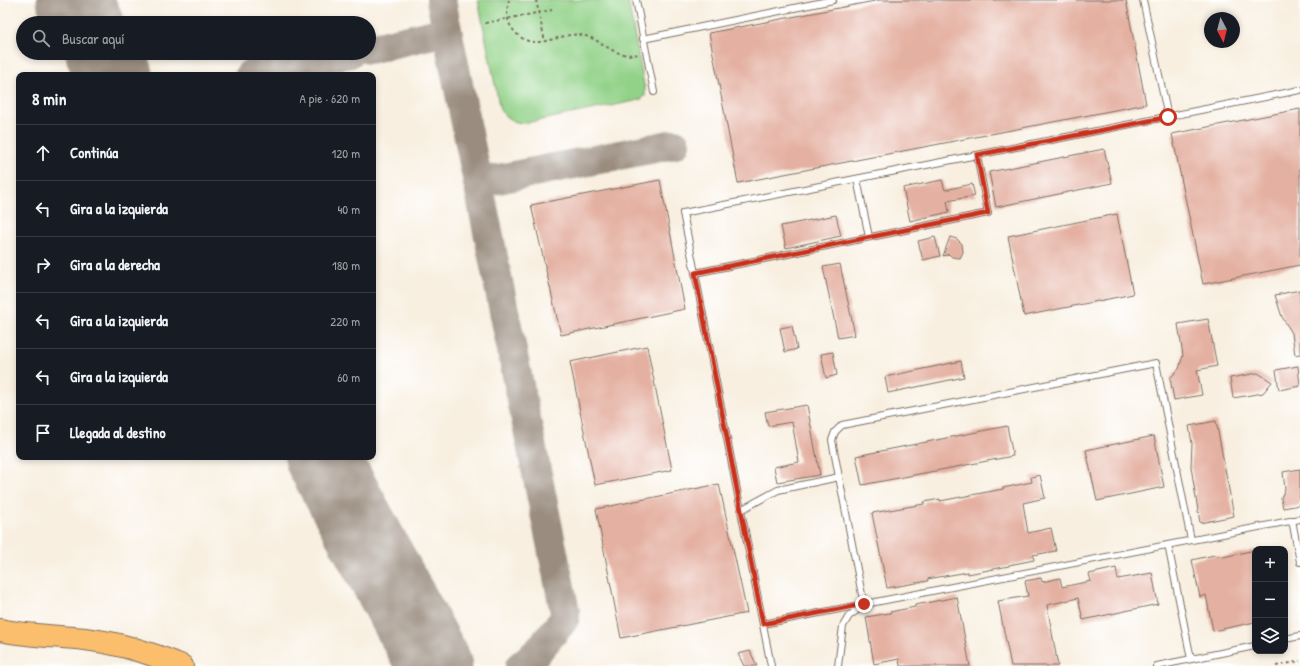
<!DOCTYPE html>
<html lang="es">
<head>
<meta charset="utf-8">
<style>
	:root { --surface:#171b24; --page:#20242c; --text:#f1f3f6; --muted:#9ea1a6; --line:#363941 }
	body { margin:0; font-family:"Patrick Hand",sans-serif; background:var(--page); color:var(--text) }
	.controls { position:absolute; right:12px; bottom:12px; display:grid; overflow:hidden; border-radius:8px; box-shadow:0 2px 6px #0003 }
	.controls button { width:36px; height:36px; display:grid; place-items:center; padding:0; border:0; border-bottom:1px solid var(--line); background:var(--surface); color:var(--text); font:20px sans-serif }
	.compass { position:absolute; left:1204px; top:12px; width:36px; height:36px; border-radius:50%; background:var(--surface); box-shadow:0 2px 6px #0003; rotate:173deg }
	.stop { position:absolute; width:12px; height:12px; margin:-9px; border:3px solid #c8321e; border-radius:50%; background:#fff }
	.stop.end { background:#c8321e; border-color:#fff; box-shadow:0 1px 4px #0008 }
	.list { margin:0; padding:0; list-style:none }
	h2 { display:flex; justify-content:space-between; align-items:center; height:52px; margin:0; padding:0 16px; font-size:17px }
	h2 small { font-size:13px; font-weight:400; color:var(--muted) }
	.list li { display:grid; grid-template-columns:26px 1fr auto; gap:12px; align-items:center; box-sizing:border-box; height:56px; padding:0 16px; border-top:1px solid var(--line) }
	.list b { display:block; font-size:15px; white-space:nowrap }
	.list em { font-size:13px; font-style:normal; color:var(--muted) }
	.icon { flex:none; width:22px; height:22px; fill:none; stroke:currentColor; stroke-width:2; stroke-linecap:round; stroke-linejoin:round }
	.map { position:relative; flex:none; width:1300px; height:666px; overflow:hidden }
	.search { position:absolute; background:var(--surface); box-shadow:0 2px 6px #0003; left:16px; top:16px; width:360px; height:44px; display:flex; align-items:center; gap:10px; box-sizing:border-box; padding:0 14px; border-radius:22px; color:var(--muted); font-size:15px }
	.panel { position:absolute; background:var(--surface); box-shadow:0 2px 6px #0003; left:16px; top:72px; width:360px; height:388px; border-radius:8px }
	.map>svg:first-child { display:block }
</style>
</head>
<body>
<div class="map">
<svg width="1300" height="666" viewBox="0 0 1300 666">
	<rect width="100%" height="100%" fill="#fff"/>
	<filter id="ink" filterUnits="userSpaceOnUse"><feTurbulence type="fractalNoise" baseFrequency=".025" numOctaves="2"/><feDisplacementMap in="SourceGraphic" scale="8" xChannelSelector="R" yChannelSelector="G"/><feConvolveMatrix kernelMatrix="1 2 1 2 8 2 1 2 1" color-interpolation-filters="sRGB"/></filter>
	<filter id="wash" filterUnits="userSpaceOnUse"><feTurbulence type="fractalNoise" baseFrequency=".012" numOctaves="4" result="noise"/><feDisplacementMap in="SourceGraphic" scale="16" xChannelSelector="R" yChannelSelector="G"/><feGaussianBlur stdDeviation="0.9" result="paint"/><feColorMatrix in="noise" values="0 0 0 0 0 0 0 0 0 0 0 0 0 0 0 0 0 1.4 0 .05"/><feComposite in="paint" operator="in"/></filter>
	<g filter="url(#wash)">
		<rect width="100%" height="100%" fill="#f8efe0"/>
		<!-- green -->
		<path fill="#92d288" stroke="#667e53" d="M 478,0 L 628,0 L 645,90 L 645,96 L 640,100 L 526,123 C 514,123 507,119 500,110 Z"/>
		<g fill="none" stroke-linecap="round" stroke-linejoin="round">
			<!-- taxiway -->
			<g stroke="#9a8c7f" stroke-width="30">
				<path d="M 441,0 L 565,612 L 565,617 L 562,622 L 537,652 L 520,666"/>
				<path d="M 369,49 L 447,31"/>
				<path d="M 250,75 L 350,53"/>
				<path d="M 478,183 L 675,144"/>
			</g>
			<!-- runway -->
			<g stroke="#9a8c7f" stroke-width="75">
				<path d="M 74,0 L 86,23"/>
				<path d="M 103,53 L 115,75"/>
				<path d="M 322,457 L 435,666"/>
			</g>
		</g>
		<g id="blocks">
			<!-- building -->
			<g fill="#e4b0a1">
				<path d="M 880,0 L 1126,0 L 1146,104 L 738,183 L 709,33 Z"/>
				<path d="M 1300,109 L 1300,265 L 1203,284 L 1172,134 Z"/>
				<path d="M 1104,149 L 1112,183 L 996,207 L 989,172 Z"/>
				<path d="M 660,180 L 685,309 L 561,335 L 531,205 Z"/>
				<path d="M 942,180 L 945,190 L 972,184 L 975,196 L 947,201 L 949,212 L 910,221 L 903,188 Z"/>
				<path d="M 1117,214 L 1133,294 L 1024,316 L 1008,236 Z"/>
				<path d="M 836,215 L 841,236 L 786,248 L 781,226 Z"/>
				<path d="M 935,237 L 940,256 L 923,260 L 918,241 Z"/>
				<path d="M 950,237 L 957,239 L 962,244 L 963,252 L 960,258 L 952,257 L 949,254 L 943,256 Z"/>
				<path d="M 840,264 L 855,335 L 838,338 L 823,267 Z"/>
				<path d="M 1300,290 L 1300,354 L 1295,355 L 1292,333 L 1282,317 L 1275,295 Z"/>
				<path d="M 1208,319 L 1217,366 L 1197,370 L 1202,395 L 1174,400 L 1170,378 L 1179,369 L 1183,355 L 1178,324 Z"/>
				<path d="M 792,326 L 797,349 L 785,352 L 780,328 Z"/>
				<path d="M 647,346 L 672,470 L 595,485 L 570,362 Z"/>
				<path d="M 833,352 L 837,375 L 826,378 L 821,354 Z"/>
				<path d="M 961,361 L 964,377 L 888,393 L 885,377 Z"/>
				<path d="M 1298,366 L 1300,386 L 1279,390 L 1276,370 Z"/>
				<path d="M 1258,373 L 1272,382 L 1263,393 L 1233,398 L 1230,378 Z"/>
				<path d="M 807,405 L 820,475 L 777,482 L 774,467 L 799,462 L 792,422 L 768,426 L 765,412 Z"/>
				<path d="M 1216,421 L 1234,516 L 1200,523 L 1191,467 L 1192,443 L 1189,426 Z"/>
				<path d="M 1007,426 L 1013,456 L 862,485 L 856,456 Z"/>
				<path d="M 1154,436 L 1164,487 L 1097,501 L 1086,450 Z"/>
				<path d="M 1300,469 L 1300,505 L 1283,508 L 1281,498 L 1285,489 L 1283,472 Z"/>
				<path d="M 1040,475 L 1045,498 L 1023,503 L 1028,533 L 1051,528 L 1056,551 L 1033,555 L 1034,560 L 1009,565 L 1009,566 L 968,574 L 968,572 L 927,579 L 928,581 L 887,588 L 872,513 L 924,504 L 924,502 L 940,499 L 940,501 L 1003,489 L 1003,488 L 1032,482 L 1031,477 Z"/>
				<path d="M 719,484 L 747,613 L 621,638 L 596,509 Z"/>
				<path d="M 1255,550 L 1255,622 L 1213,631 L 1206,595 L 1200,597 L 1192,560 L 1214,555 L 1223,557 Z"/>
				<path d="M 1116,568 L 1118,579 L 1152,573 L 1158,604 L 1083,620 L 1078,598 L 1047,605 L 1058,666 L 1011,666 L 998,601 L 1028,596 L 1025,581 L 1041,578 L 1042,582 L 1060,578 L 1062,587 L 1091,581 L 1089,574 Z"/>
				<path d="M 957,597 L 970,666 L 900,666 L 899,659 L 874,664 L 866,617 L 890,613 L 890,612 L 915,607 L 915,605 Z"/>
				<path d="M 750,651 L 757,666 L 744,666 L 738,654 Z"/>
			</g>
		</g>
	</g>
	<g filter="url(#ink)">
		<use href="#blocks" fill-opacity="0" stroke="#7d6f62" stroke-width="1"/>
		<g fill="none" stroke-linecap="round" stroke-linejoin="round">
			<!-- service casing -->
			<g stroke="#7d6f62" stroke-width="8">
				<g id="service">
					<path d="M 636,0 L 654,92"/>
					<path d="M 1143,0 L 1168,117"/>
					<path d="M 643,39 L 833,0"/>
					<path d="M 977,155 L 1300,90"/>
					<path d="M 857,179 L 869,237"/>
					<path d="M 695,273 L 988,213 L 977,155 L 683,213 L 695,273 L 771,666"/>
					<path d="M 839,477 L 832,440 L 835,432 L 842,425 L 1156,363 L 1191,540"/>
					<path d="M 741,510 L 778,490 L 839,477 L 864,605 L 849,616 L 843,626 L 838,666"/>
					<path d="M 1292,520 L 1300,562"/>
					<path d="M 1168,545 L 1191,659"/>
					<path d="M 763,624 L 1300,519"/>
					<path d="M 1285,639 L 1300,636"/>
					<path d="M 1157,666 L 1255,646"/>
				</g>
			</g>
			<!-- motorway casing -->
			<g stroke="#7d6f62" stroke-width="24">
				<path id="motorway" d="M 0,630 C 28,636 57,636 85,639 C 119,643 151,653 182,666"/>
			</g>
			<!-- path -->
			<g stroke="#7d6f62" stroke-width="2" stroke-dasharray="3 3" stroke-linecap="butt">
				<path d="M 509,0 C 506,12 506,22 515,32 C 535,55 559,31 582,35 C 605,40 612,59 639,54"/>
				<path d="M 536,0 L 545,42"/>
				<path d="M 485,23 L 552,10"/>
				<path d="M 1276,666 L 1300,661"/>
			</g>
			<!-- service -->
			<use href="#service" stroke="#fff" stroke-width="6"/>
			<!-- motorway -->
			<use href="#motorway" stroke="#fabe6d" stroke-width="22"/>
		</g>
	</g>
	<g fill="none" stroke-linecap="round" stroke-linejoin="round" filter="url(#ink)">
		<!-- route -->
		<path stroke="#c8321e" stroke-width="5" d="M 864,604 L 763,624 L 695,273 L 988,213 L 977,155 L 1168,117"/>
	</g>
</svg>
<div class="controls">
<button>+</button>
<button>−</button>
<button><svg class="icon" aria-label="layers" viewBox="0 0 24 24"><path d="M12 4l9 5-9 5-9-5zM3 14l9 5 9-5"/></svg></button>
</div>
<svg class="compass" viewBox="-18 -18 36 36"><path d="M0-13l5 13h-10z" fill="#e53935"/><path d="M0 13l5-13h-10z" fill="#9ea1a6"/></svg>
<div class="stop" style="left:1168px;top:117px"></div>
<div class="stop end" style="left:864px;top:604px"></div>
<div class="search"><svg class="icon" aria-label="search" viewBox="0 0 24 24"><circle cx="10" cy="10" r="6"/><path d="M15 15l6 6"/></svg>Buscar aquí</div>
<section class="panel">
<h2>8 min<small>A pie · 620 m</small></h2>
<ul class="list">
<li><svg class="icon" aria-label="ahead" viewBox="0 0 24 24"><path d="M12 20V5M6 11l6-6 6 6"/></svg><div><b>Continúa</b></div><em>120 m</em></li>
<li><svg class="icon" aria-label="left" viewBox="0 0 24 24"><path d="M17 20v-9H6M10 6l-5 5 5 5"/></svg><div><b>Gira a la izquierda</b></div><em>40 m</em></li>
<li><svg class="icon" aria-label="right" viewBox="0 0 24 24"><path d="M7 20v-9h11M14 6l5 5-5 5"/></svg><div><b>Gira a la derecha</b></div><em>180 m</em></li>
<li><svg class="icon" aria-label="left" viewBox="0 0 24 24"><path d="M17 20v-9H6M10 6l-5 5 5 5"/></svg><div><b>Gira a la izquierda</b></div><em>220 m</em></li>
<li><svg class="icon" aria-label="left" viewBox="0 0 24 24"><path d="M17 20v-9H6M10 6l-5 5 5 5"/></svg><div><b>Gira a la izquierda</b></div><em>60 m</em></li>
<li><svg class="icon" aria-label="arrive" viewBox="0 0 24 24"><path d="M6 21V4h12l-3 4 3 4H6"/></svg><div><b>Llegada al destino</b></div></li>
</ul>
</section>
</div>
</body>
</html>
